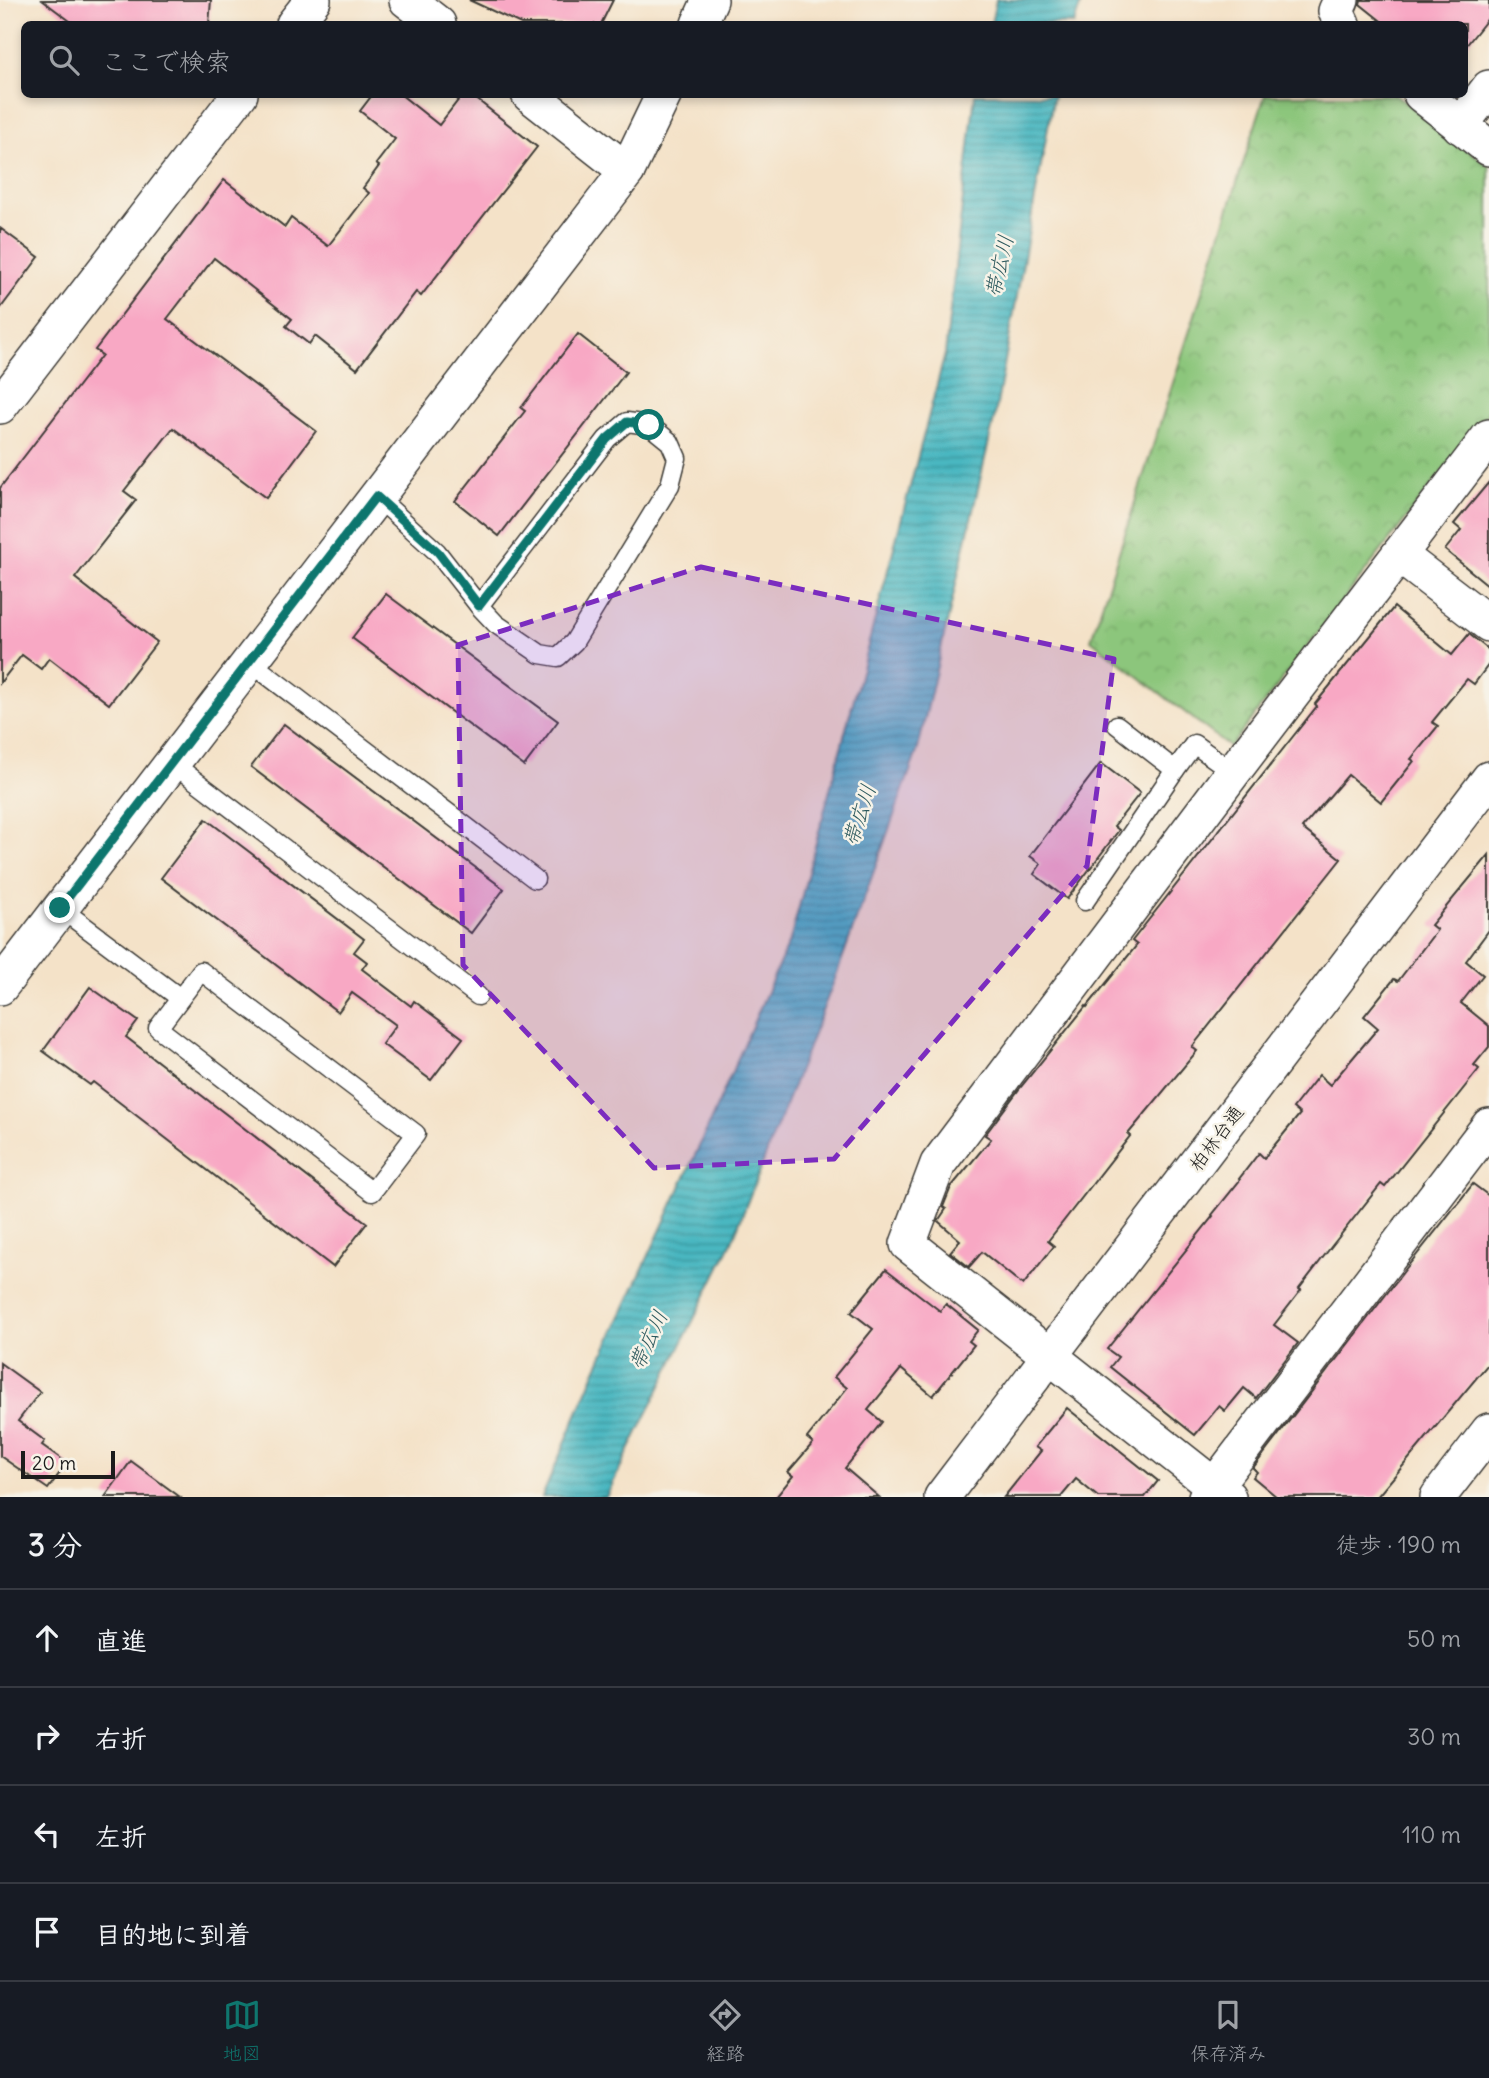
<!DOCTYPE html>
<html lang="ja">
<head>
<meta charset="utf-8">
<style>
	:root { --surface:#171b24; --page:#20242c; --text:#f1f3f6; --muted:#9ea1a6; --line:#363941; --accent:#0f766e }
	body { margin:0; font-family:Delius,"Klee One",sans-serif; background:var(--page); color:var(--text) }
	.scale { position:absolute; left:21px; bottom:18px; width:94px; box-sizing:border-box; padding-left:7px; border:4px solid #1c1c1c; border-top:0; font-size:19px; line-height:24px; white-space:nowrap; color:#1c1c1c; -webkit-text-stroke:5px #f7f3e8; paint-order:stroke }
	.stop { position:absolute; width:21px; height:21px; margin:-16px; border:5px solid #0f766e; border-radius:50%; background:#fff }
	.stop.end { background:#0f766e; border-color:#fff; box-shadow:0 2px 7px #0008 }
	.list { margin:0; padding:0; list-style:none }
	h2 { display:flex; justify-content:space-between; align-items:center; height:91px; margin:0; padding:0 28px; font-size:30px }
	h2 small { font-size:23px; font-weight:400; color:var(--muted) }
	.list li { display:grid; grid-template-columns:46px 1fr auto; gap:21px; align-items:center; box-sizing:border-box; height:98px; padding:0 28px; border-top:2px solid var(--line) }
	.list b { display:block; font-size:26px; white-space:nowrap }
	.list em { font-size:23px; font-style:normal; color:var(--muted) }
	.icon { flex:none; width:38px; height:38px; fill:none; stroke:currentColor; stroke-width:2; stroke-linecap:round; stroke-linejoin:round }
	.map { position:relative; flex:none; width:1489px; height:1497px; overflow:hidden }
	.search { position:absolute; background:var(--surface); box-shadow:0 4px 10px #0003; left:21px; right:21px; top:21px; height:77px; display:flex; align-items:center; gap:18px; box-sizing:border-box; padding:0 24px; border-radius:10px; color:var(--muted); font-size:26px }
	.sheet { height:483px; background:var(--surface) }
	nav { display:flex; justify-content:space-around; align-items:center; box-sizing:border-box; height:98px; border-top:2px solid var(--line); background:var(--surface); font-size:19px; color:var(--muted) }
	nav a { display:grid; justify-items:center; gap:4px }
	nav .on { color:var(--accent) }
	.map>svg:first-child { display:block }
</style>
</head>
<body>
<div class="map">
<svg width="1489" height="1497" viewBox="0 0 1489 1497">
	<defs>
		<pattern id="park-crowns" width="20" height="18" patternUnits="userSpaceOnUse" patternTransform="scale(1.75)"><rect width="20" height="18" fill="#8cc67b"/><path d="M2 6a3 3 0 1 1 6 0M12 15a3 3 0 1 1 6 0" fill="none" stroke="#78aa6a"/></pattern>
		<pattern id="water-rules" width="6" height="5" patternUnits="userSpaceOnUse" patternTransform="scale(1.75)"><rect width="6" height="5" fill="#48b7c1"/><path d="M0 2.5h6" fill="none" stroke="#3b949c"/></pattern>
	</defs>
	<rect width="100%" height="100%" fill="#f7f3e8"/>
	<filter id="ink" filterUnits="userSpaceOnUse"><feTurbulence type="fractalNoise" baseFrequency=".0143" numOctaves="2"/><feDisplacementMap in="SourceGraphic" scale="14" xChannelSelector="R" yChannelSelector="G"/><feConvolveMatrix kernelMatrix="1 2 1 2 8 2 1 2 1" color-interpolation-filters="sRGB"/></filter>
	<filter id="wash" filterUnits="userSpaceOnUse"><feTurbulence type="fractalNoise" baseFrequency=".00686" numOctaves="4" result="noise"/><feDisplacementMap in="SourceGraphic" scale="28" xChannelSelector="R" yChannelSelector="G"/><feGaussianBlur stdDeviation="1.57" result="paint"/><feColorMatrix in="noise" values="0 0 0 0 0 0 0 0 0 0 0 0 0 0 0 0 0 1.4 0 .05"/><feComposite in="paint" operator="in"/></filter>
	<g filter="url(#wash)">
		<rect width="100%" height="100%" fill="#f4e2c8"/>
		<!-- park -->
		<path fill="url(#park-crowns)" stroke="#54714c" stroke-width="2" d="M 1265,95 L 1396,95 L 1489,166 L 1489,411 L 1230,747 L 1091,640 Z"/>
		<!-- water -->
		<g fill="url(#water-rules)" stroke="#326a6e" stroke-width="2">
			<path d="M 996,0 L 1082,0 L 1074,24 L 991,24 Z"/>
			<path d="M 975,94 L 1054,95 L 995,415 L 918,749 L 836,976 L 731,1244 L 606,1497 L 542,1497 L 595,1372 L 703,1138 L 791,937 L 945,354 Z"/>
		</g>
		<g id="blocks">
			<!-- building -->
			<g fill="#f8a8c4">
				<path d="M 42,0 L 211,0 L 209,24 L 74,24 Z"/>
				<path d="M 469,0 L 613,0 L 601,24 L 521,24 Z"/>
				<path d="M 1361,0 L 1489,0 L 1489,17 L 1465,47 L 1465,24 L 1385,24 L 1360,4 Z"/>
				<path d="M 373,94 L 400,94 L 439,125 L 463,94 L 470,94 L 537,147 L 421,296 L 416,292 L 357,369 L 315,336 L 309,344 L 286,326 L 292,319 L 214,258 L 167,319 L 316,431 L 266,498 L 173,428 L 124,491 L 136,500 L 75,578 L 157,642 L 109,704 L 49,658 L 41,669 L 22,655 L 0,683 L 0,488 L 102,355 L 95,350 L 224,180 L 285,227 L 291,218 L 328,246 L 369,193 L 363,188 L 379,166 L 376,164 L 395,139 L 360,111 Z"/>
				<path d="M 0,228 L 39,257 L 0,309 Z"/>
				<path d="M 578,334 L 626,372 L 499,536 L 455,501 L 525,411 L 521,408 Z"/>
				<path d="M 1489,482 L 1489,586 L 1445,550 L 1461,530 L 1454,524 Z"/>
				<path d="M 386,594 L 558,721 L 524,766 L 352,638 Z"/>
				<path d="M 1394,607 L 1452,655 L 1469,634 L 1489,650 L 1489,664 L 1474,684 L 1467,679 L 1432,722 L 1438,726 L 1411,759 L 1414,761 L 1381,802 L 1348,775 L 1302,828 L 1341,859 L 1192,1047 L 1197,1051 L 1128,1134 L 1130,1136 L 1048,1241 L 1054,1246 L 1023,1285 L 982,1252 L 969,1267 L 950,1252 L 960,1240 L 938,1221 L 946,1209 L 943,1207 L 951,1187 L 991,1139 L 985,1135 L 1020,1088 L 1086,1006 L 1087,1007 L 1137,945 L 1132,941 L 1287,744 L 1317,706 L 1315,704 Z"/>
				<path d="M 284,724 L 504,889 L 471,933 L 251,767 Z"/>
				<path d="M 1101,763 L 1140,793 L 1114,826 L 1119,830 L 1067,899 L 1034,874 L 1041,864 L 1030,856 Z"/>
				<path d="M 206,819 L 364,939 L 354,952 L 367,962 L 362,969 L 411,1006 L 414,1001 L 463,1038 L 431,1080 L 382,1044 L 396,1025 L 352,993 L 338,1012 L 161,878 Z"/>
				<path d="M 1489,855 L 1489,930 L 1466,961 L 1483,975 L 1461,1003 L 1489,1026 L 1489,1047 L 1474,1065 L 1479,1069 L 1385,1187 L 1381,1184 L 1331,1247 L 1299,1289 L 1301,1290 L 1274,1325 L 1298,1343 L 1256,1398 L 1244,1388 L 1225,1411 L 1219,1406 L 1195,1435 L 1110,1367 L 1118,1357 L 1107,1349 L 1213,1216 L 1212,1215 L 1240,1180 L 1239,1179 L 1259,1153 L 1264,1158 L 1300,1114 L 1293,1108 L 1319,1075 L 1330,1085 L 1378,1028 L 1364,1016 L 1394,979 L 1398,981 L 1437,930 L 1431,925 Z"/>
				<path d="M 90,987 L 138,1021 L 126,1037 L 367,1223 L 333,1267 L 93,1082 L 90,1085 L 43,1051 Z"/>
				<path d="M 1473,1184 L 1489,1196 L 1489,1363 L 1377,1497 L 1277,1497 L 1253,1477 L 1257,1472 L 1253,1468 L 1404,1271 Z"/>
				<path d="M 886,1269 L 940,1311 L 946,1304 L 978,1330 L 969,1341 L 974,1345 L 933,1396 L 901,1369 L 868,1410 L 882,1422 L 845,1468 L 879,1497 L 776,1497 L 793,1476 L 788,1472 L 813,1443 L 807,1438 L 847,1388 L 834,1377 L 873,1329 L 851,1312 Z"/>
				<path d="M 0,1363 L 40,1392 L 18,1421 L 45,1441 L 42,1445 L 67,1463 L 48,1489 L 0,1456 Z"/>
				<path d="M 1067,1408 L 1158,1481 L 1145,1497 L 1098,1497 L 1076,1479 L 1061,1497 L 1004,1497 L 1041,1451 L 1035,1447 Z"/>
				<path d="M 131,1461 L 180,1497 L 105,1497 Z"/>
			</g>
		</g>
	</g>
	<g filter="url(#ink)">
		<use href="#blocks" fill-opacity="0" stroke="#3c3a36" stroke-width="2"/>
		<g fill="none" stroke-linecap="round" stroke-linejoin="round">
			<!-- service casing -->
			<g stroke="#3c3a36" stroke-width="21">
				<g id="service">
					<path d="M 627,422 L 649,425 L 670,442 L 677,458 L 670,485 L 574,642 L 558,657 L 540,654 L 496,624 L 479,606 L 607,439 Z"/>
					<path d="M 376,496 L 437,552 L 479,606"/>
					<path d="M 250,662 L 535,879"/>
					<path d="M 1117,725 L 1175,770 L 1194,744 L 1233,772"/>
					<path d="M 172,763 L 478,996"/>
					<path d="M 1085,901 L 1175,770"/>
					<path d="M 60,908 L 180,998"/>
					<path d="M 201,971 L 416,1134 L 372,1192 L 158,1028 Z"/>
				</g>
			</g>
			<!-- minor casing -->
			<g stroke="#3c3a36" stroke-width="38">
				<g id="minor">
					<path d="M 407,0 L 438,24"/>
					<path d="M 1341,0 L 1336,11 L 1342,24"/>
					<path d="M 294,24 L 313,0"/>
					<path d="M 699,24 L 710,0"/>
					<path d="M 529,94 L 627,171"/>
					<path d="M 1421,94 L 1489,148"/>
					<path d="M 1460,126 L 1489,88"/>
					<path d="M 0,406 L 240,94"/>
					<path d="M 1399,555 L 1489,624"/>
					<path d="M 0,987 L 627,171 L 664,94"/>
					<path d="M 942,1497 L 1489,779"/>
					<path d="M 1206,1497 L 1489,1126"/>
					<path d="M 1228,1497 L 908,1244 L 938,1164 L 1233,772 L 1489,437"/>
					<path d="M 1438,1497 L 1489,1431"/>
				</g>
			</g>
			<!-- service -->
			<use href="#service" stroke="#fff" stroke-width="18"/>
			<!-- minor -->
			<use href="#minor" stroke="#fff" stroke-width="35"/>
		</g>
	</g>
	<g fill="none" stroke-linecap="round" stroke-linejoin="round" filter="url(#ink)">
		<!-- route -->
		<path stroke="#0f766e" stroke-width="9" d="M 60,908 L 376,496 L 438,552 L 479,606 L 607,439 L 627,422 L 649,425"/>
	</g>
	<!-- marked area -->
	<path fill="#7b2cbf" fill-opacity="0.2" stroke="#7b2cbf" stroke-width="5" stroke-dasharray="14 9" stroke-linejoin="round" d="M 701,567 L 1114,659 L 1087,866 L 834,1159 L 654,1168 L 463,965 L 458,645 Z"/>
	<g text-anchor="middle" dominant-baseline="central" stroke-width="5" stroke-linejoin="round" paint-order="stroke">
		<!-- street labels -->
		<g font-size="19" fill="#1c1c1c" stroke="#f7f3e8">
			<text transform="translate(1216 1138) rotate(-53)">柏林台通</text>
		</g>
		<!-- water labels -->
		<g font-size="21" font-style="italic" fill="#2e5a5e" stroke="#f7f3e8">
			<text transform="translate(999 266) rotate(-77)">帯広川</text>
			<text transform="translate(859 815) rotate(-72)">帯広川</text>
			<text transform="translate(648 1340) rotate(-65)">帯広川</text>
		</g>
	</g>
</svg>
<div class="scale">20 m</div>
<div class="stop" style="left:649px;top:425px"></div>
<div class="stop end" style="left:60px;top:908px"></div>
<div class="search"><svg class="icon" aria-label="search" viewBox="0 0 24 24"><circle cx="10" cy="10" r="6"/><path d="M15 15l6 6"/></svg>ここで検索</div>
</div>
<section class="sheet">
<h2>3 分<small>徒歩 · 190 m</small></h2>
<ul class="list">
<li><svg class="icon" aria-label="ahead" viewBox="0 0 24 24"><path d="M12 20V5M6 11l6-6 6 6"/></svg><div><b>直進</b></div><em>50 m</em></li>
<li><svg class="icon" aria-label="right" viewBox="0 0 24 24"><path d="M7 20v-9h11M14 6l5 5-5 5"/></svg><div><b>右折</b></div><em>30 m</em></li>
<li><svg class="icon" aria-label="left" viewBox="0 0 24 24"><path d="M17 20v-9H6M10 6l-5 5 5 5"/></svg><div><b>左折</b></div><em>110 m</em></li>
<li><svg class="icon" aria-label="arrive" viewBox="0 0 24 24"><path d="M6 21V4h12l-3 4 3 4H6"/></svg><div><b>目的地に到着</b></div></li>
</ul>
</section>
<nav>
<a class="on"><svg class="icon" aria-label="map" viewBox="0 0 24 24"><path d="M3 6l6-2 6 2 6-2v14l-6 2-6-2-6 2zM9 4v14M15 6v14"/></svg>地図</a>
<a><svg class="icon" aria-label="directions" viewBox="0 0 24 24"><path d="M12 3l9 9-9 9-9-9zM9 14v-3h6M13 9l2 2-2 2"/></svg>経路</a>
<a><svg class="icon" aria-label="saved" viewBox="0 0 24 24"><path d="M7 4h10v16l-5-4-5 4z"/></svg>保存済み</a>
</nav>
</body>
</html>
